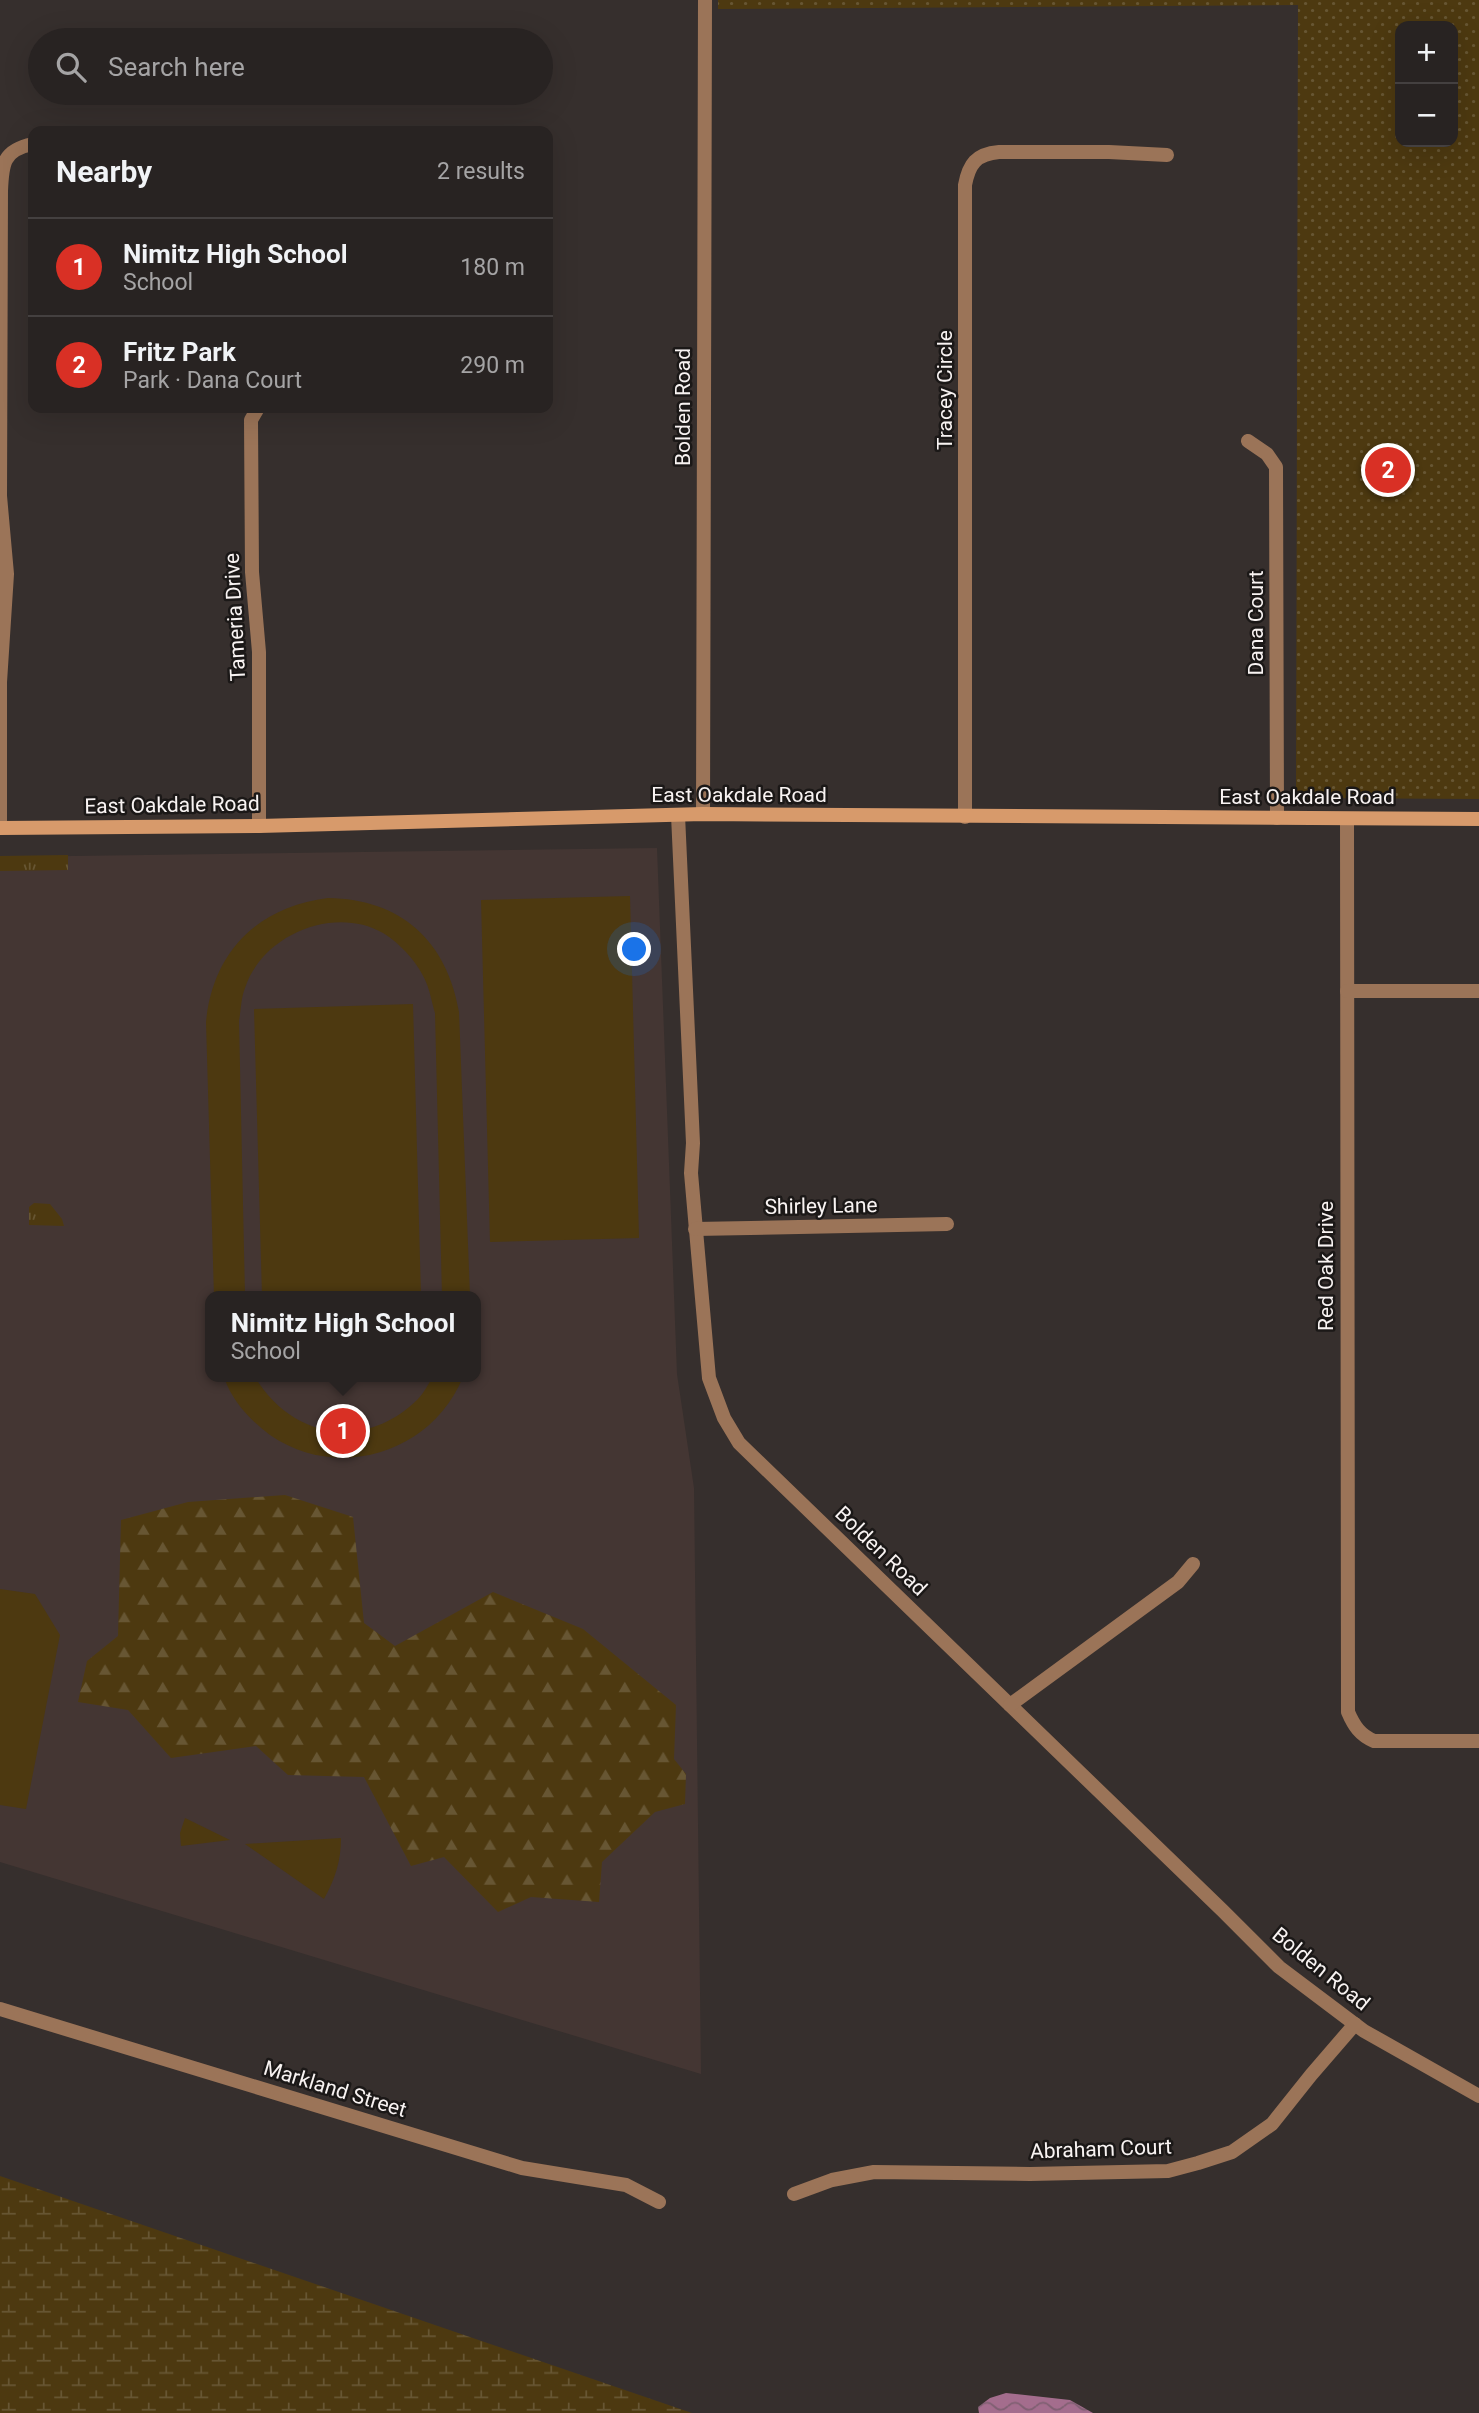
<!DOCTYPE html>
<html lang="en">
<head>
<meta charset="utf-8">
<style>
	:root { --surface:#282322; --page:#302b2a; --text:#f1f3f6; --muted:#a5a4a5; --line:#444040; --accent:#d93025 }
	body { margin:0; font-family:Roboto,sans-serif; background:var(--page); color:var(--text) }
	.controls { position:absolute; right:21px; top:21px; display:grid; overflow:hidden; border-radius:14px; box-shadow:0 7px 28px #0002 }
	.controls button { width:63px; height:63px; display:grid; place-items:center; padding:0; border:0; border-bottom:2px solid var(--line); background:var(--surface); color:var(--text); font:35px sans-serif }
	.you { position:absolute; left:635px; top:950px; width:24px; height:24px; margin:-18px; border:5px solid #fff; border-radius:50%; background:#1a73e8; box-shadow:0 0 0 10px #1a73e833 }
	.badge { display:grid; place-items:center; width:46px; height:46px; border-radius:50%; background:var(--accent); color:#fff; font-size:23px; font-weight:700 }
	.pin { position:absolute; translate:-50% -50%; border:4px solid #fff; box-shadow:0 2px 7px #0006 }
	.popup { position:absolute; left:205px; top:1291px; width:276px; height:91px; box-sizing:border-box; display:grid; place-content:center; border-radius:14px; background:var(--surface); filter:drop-shadow(0 2px 5px #0005); font-size:23px; white-space:nowrap; color:var(--muted) }
	.popup b { font-size:26px; color:var(--text) }
	.popup::after { content:''; position:absolute; left:50%; top:100%; margin-left:-14px; border:14px solid transparent; border-top-color:var(--surface) }
	.list { margin:0; padding:0; list-style:none }
	h2 { display:flex; justify-content:space-between; align-items:center; height:91px; margin:0; padding:0 28px; font-size:30px }
	h2 small { font-size:23px; font-weight:400; color:var(--muted) }
	.list li { display:grid; grid-template-columns:46px 1fr auto; gap:21px; align-items:center; box-sizing:border-box; height:98px; padding:0 28px; border-top:2px solid var(--line) }
	.list b { display:block; font-size:26px; white-space:nowrap }
	.list p { margin:0; font-size:23px; white-space:nowrap; color:var(--muted) }
	.list em { font-size:23px; font-style:normal; color:var(--muted) }
	.icon { flex:none; width:38px; height:38px; fill:none; stroke:currentColor; stroke-width:2; stroke-linecap:round; stroke-linejoin:round }
	.map { position:relative; flex:none; width:1479px; height:2413px; overflow:hidden }
	.search { position:absolute; background:var(--surface); box-shadow:0 7px 28px #0002; left:28px; top:28px; width:525px; height:77px; display:flex; align-items:center; gap:18px; box-sizing:border-box; padding:0 24px; border-radius:38px; color:var(--muted); font-size:26px }
	.panel { position:absolute; background:var(--surface); box-shadow:0 7px 28px #0002; left:28px; top:126px; width:525px; height:287px; border-radius:14px }
	.map>svg:first-child { display:block }
</style>
</head>
<body>
<div class="map">
<svg width="1479" height="2413" viewBox="0 0 1479 2413">
	<defs>
		<pattern id="grass-tufts" width="24" height="20" patternUnits="userSpaceOnUse" patternTransform="scale(1.75)"><rect width="24" height="20" fill="#4d3910"/><path d="M3 7l-1-3M5 7V3M7 7l1-3M15 17l-1-3M17 17v-4M19 17l1-3" fill="none" stroke="#675633"/></pattern>
		<pattern id="forest-firs" width="22" height="20" patternUnits="userSpaceOnUse" patternTransform="scale(1.75)"><rect width="22" height="20" fill="#4d3910"/><path d="M5 1l3.5 6h-7zM16 11l3.5 6h-7z" fill="#675633"/></pattern>
		<pattern id="wetland-marsh" width="20" height="14" patternUnits="userSpaceOnUse" patternTransform="scale(1.75)"><rect width="20" height="14" fill="#4d3910"/><path d="M1 5h8M5 5V1M11 12h8M15 12V8" fill="none" stroke="#675633"/></pattern>
		<pattern id="park-dots" width="8" height="8" patternUnits="userSpaceOnUse" patternTransform="scale(1.75)"><rect width="8" height="8" fill="#4d3910"/><path d="M2 2h.1M6 6h.1" fill="none" stroke="#675633" stroke-width="1.8" stroke-linecap="round"/></pattern>
		<pattern id="water-waves" width="16" height="10" patternUnits="userSpaceOnUse" patternTransform="scale(1.75)"><rect width="16" height="10" fill="#a46d8d"/><path d="M0 5q4-4 8 0t8 0" fill="none" stroke="#805f72"/></pattern>
	</defs>
	<rect width="100%" height="100%" fill="#362f2d"/>
	<!-- built -->
	<path fill="#443633" fill-rule="evenodd" d="M 657,848 L 677,1374 L 694,1488 L 701,2074 L 0,1862 L 0,857 ZM 210,1296 L 476,1296 L 476,1377 L 210,1377 Z"/>
	<!-- grass -->
	<g fill="url(#grass-tufts)">
		<path d="M 68,855 L 68,870 L 0,871 L 0,856 Z"/>
		<path d="M 34,1203 L 50,1204 L 62,1219 L 64,1226 L 29,1225 L 29,1207 Z"/>
	</g>
	<!-- forest -->
	<path fill="url(#forest-firs)" d="M 285,1495 L 353,1517 L 364,1623 L 395,1646 L 493,1592 L 583,1629 L 676,1705 L 674,1759 L 686,1774 L 685,1804 L 655,1812 L 602,1862 L 599,1902 L 531,1897 L 498,1912 L 444,1857 L 411,1866 L 364,1777 L 288,1775 L 256,1746 L 171,1758 L 128,1710 L 78,1702 L 87,1661 L 118,1636 L 121,1520 L 188,1502 Z"/>
	<!-- wetland -->
	<path fill="url(#wetland-marsh)" d="M 0,2176 L 692,2413 L 0,2413 Z"/>
	<!-- park -->
	<path fill="url(#park-dots)" fill-rule="evenodd" d="M 718,0 L 1479,0 L 1479,799 L 1296,798 L 1298,5 L 718,9 ZM 1400,26 L 1453,26 L 1453,142 L 1400,142 Z"/>
	<!-- pitch -->
	<g fill="#4d3910">
		<path d="M 630,896 L 639,1238 L 490,1242 L 481,900 Z"/>
		<path d="M 328,898 C 401,899 447,941 459,1012 L 470,1296 L 442,1296 L 435,1013 C 432,1003 430,991 426,982 C 419,964 400,943 383,933 C 334,905 262,935 245,988 C 241,998 241,1010 239,1021 L 245,1296 L 214,1296 L 206,1022 C 213,951 258,907 328,898 Z"/>
		<path d="M 413,1004 L 421,1296 L 262,1296 L 254,1009 Z"/>
		<path d="M 224,1377 L 255,1377 C 292,1439 366,1451 418,1399 C 424,1393 428,1384 433,1377 L 463,1377 C 432,1453 338,1482 270,1435 C 250,1420 232,1401 224,1377 Z"/>
		<path d="M 0,1589 L 35,1594 L 60,1635 L 26,1809 L 0,1805 Z"/>
		<path d="M 185,1818 L 230,1840 L 181,1846 L 180,1833 Z"/>
		<path d="M 341,1838 C 341,1861 335,1879 324,1899 L 245,1844 Z"/>
	</g>
	<!-- water -->
	<path fill="url(#water-waves)" d="M 1006,2393 L 1070,2400 L 1093,2413 L 979,2413 L 978,2407 L 990,2398 Z"/>
	<g fill="none" stroke-linecap="round" stroke-linejoin="round">
		<!-- street -->
		<g stroke="#9b7458" stroke-width="14">
			<path d="M 258,408 L 251,420 L 252,572 L 259,652 L 259,826"/>
			<path d="M 1248,441 L 1267,454 L 1276,467 L 1277,818"/>
			<path d="M 703,814 L 705,0"/>
			<path d="M 678,815 L 693,1143 L 691,1173 L 709,1378 L 724,1418 L 739,1443 L 1223,1911 L 1279,1967 L 1364,2031 L 1479,2096"/>
			<path d="M 965,817 L 965,185 C 969,164 976,154 999,152 L 1109,152 L 1167,155"/>
			<path d="M 1347,819 L 1348,1712 C 1354,1726 1360,1735 1374,1741 L 1479,1741"/>
			<path d="M 0,828 L 0,682 L 7,574 L 0,496 L 1,191 C 2,164 3,150 33,144"/>
			<path d="M 1347,991 L 1479,991"/>
			<path d="M 695,1229 L 947,1224"/>
			<path d="M 1010,1705 L 1178,1582 L 1193,1564"/>
			<path d="M 0,2009 L 522,2168 L 626,2185 L 659,2202"/>
			<path d="M 794,2194 L 832,2180 L 874,2172 L 1030,2174 L 1168,2171 L 1198,2163 L 1232,2152 L 1272,2124 L 1311,2075 L 1355,2024"/>
		</g>
		<!-- secondary -->
		<path stroke="#d79a6b" stroke-width="14" d="M 0,828 L 259,826 L 703,814 L 1479,819"/>
	</g>
	<g text-anchor="middle" dominant-baseline="central" stroke-width="5" stroke-linejoin="round" paint-order="stroke">
		<!-- street labels -->
		<g font-size="21" fill="#f8f3f2" stroke="#1b1817">
			<text transform="translate(945 390) rotate(-90)">Tracey Circle</text>
			<text transform="translate(683 407) rotate(-90)">Bolden Road</text>
			<text transform="translate(235 617) rotate(-93)">Tameria Drive</text>
			<text transform="translate(1256 623) rotate(-90)">Dana Court</text>
			<text x="739" y="795">East Oakdale Road</text>
			<text x="1307" y="797">East Oakdale Road</text>
			<text transform="translate(172 805) rotate(-1)">East Oakdale Road</text>
			<text transform="translate(821 1206) rotate(-1)">Shirley Lane</text>
			<text transform="translate(1326 1266) rotate(-90)">Red Oak Drive</text>
			<text transform="translate(881 1551) rotate(44)">Bolden Road</text>
			<text transform="translate(1321 1969) rotate(39)">Bolden Road</text>
			<text transform="translate(335 2089) rotate(17)">Markland Street</text>
			<text transform="translate(1101 2149) rotate(-2)">Abraham Court</text>
		</g>
	</g>
</svg>
<div class="controls">
<button>+</button>
<button>−</button>
</div>
<div class="you"></div>
<div class="pin badge" style="left:343px;top:1431px">1</div>
<div class="popup"><b>Nimitz High School</b>School</div>
<div class="pin badge" style="left:1388px;top:470px">2</div>
<div class="search"><svg class="icon" aria-label="search" viewBox="0 0 24 24"><circle cx="10" cy="10" r="6"/><path d="M15 15l6 6"/></svg>Search here</div>
<section class="panel">
<h2>Nearby<small>2 results</small></h2>
<ul class="list">
<li><span class="badge">1</span><div><b>Nimitz High School</b><p>School</p></div><em>180 m</em></li>
<li><span class="badge">2</span><div><b>Fritz Park</b><p>Park · Dana Court</p></div><em>290 m</em></li>
</ul>
</section>
</div>
</body>
</html>
